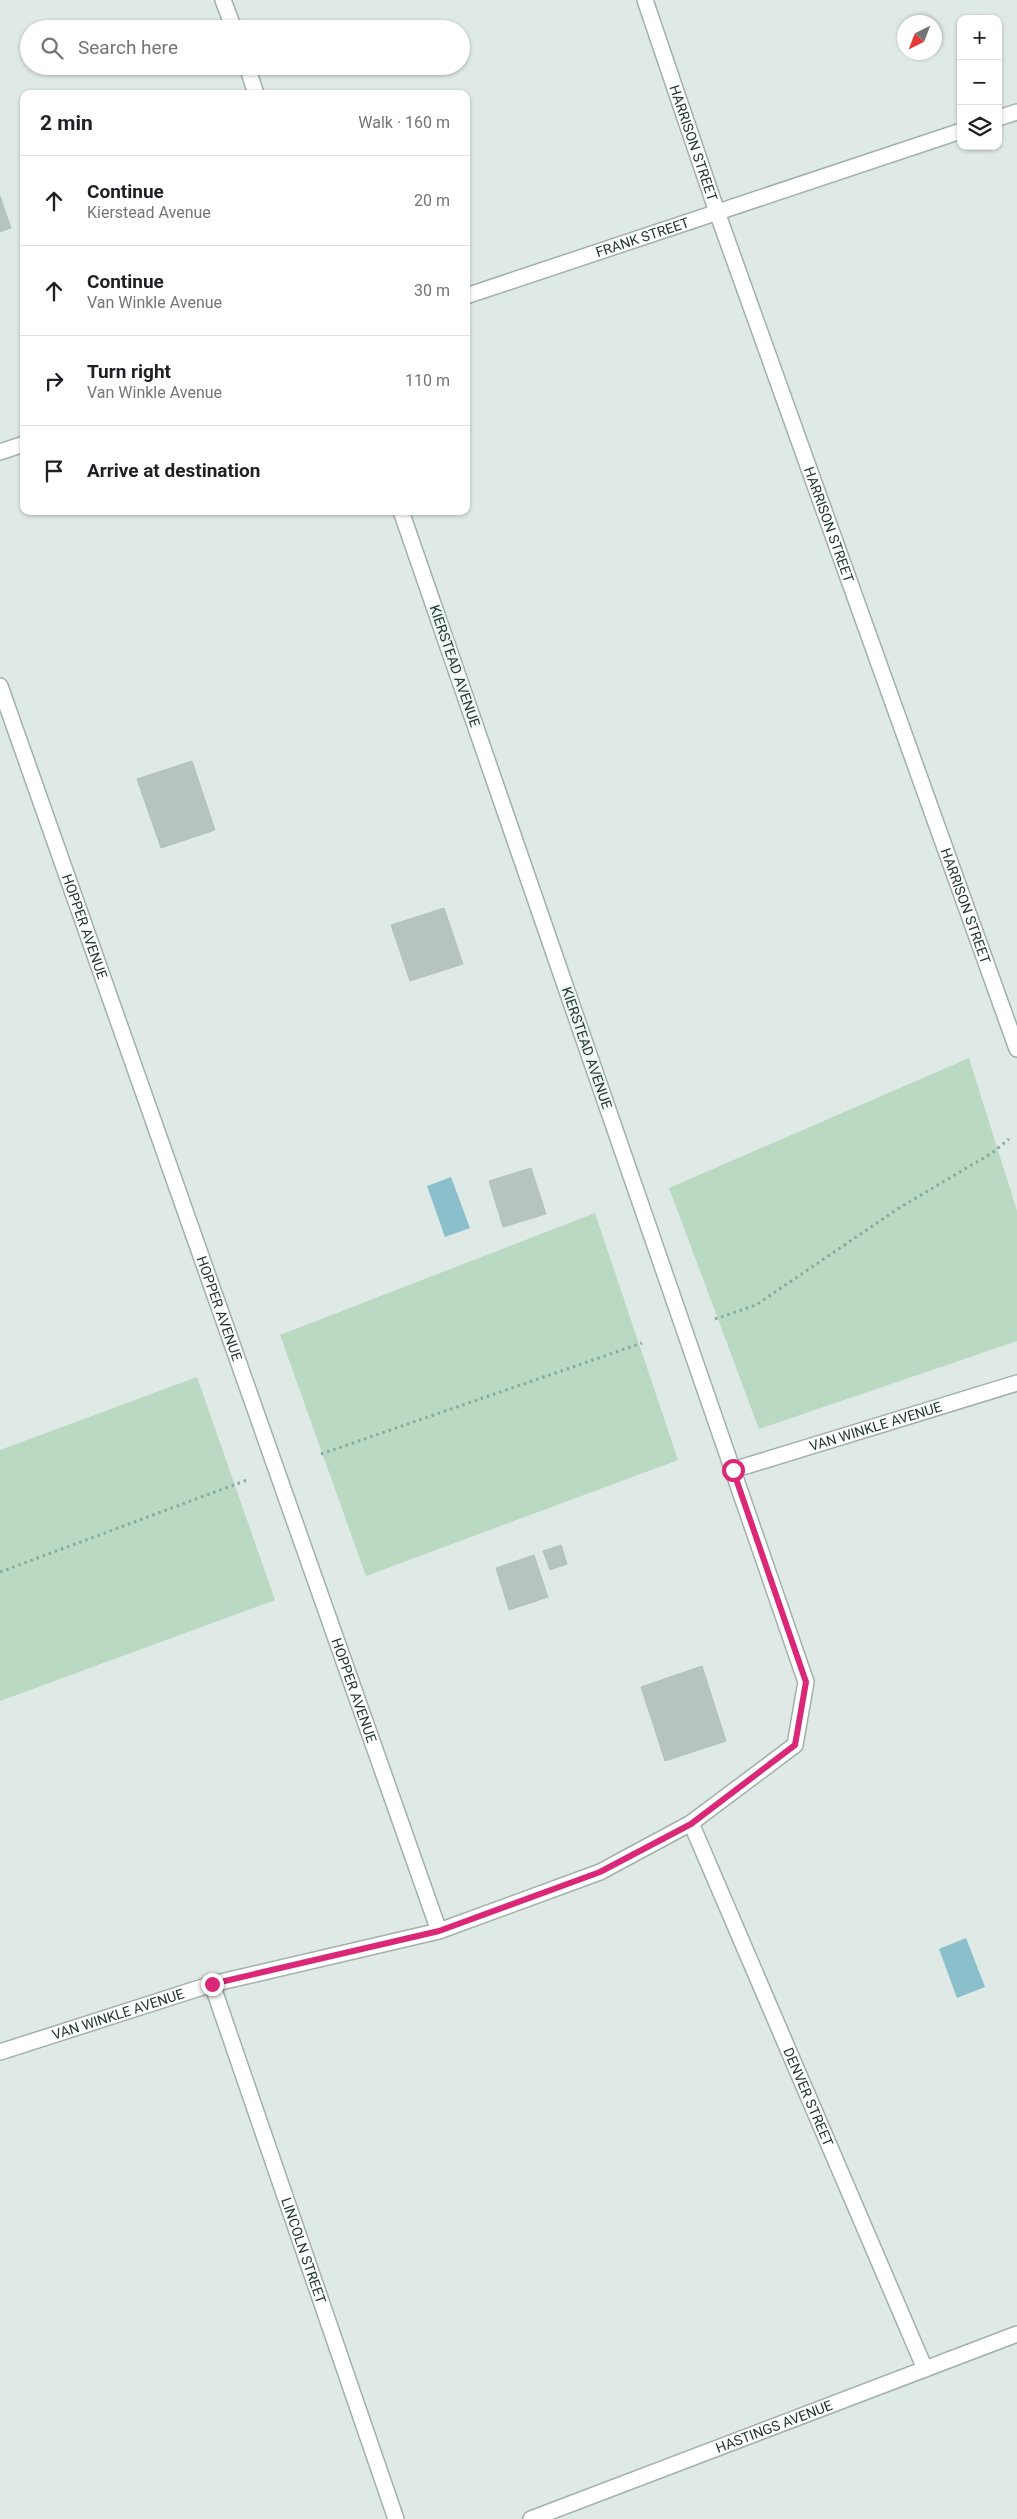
<!DOCTYPE html>
<html lang="en">
<head>
<meta charset="utf-8">
<style>
	:root { --surface:#fff; --page:#f6f6f6; --text:#202124; --muted:#757577; --line:#e0e0e0 }
	body { margin:0; font-family:Roboto,sans-serif; background:var(--page); color:var(--text) }
	.controls { position:absolute; right:15px; top:15px; display:grid; overflow:hidden; border-radius:10px; box-shadow:0 1px 4px #0004 }
	.controls button { width:45px; height:45px; display:grid; place-items:center; padding:0; border:0; border-bottom:1px solid var(--line); background:var(--surface); color:var(--text); font:25px sans-serif }
	.compass { position:absolute; left:897px; top:15px; width:45px; height:45px; border-radius:50%; background:var(--surface); box-shadow:0 1px 4px #0004; rotate:222deg }
	.stop { position:absolute; width:15px; height:15px; margin:-11px; border:4px solid #db2777; border-radius:50%; background:#fff }
	.stop.end { background:#db2777; border-color:#fff; box-shadow:0 1px 5px #0008 }
	.list { margin:0; padding:0; list-style:none }
	h2 { display:flex; justify-content:space-between; align-items:center; height:65px; margin:0; padding:0 20px; font-size:21px }
	h2 small { font-size:16px; font-weight:400; color:var(--muted) }
	.list li { display:grid; grid-template-columns:32px 1fr auto; gap:15px; align-items:center; box-sizing:border-box; height:90px; padding:0 20px; border-top:1px solid var(--line) }
	.list b { display:block; font-size:19px; white-space:nowrap }
	.list p { margin:0; font-size:16px; white-space:nowrap; color:var(--muted) }
	.list em { font-size:16px; font-style:normal; color:var(--muted) }
	.icon { flex:none; width:28px; height:28px; fill:none; stroke:currentColor; stroke-width:2; stroke-linecap:round; stroke-linejoin:round }
	.map { position:relative; flex:none; width:1017px; height:2519px; overflow:hidden }
	.search { position:absolute; background:var(--surface); box-shadow:0 1px 4px #0004; left:20px; top:20px; width:450px; height:55px; display:flex; align-items:center; gap:12px; box-sizing:border-box; padding:0 18px; border-radius:28px; color:var(--muted); font-size:19px }
	.panel { position:absolute; background:var(--surface); box-shadow:0 1px 4px #0004; left:20px; top:90px; width:450px; height:425px; border-radius:10px }
	.map>svg:first-child { display:block }
</style>
</head>
<body>
<div class="map">
<svg width="1017" height="2519" viewBox="0 0 1017 2519">
	<rect width="100%" height="100%" fill="#dfe9e5"/>
	<!-- green -->
	<g fill="#b9d9c3">
		<path d="M 969,1058 L 1017,1211 L 1017,1341 L 759,1429 L 669,1188 Z"/>
		<path d="M 595,1213 L 678,1460 L 366,1576 L 280,1335 Z"/>
		<path d="M 197,1377 L 275,1600 L 0,1701 L 0,1450 Z"/>
	</g>
	<!-- water -->
	<g fill="#8abfcb">
		<path d="M 451,1177 L 470,1228 L 445,1237 L 427,1186 Z"/>
		<path d="M 966,1938 L 985,1987 L 957,1998 L 939,1949 Z"/>
	</g>
	<!-- building -->
	<g fill="#b5c4be" stroke="#b2c2bc">
		<path d="M 0,196 L 11,228 L 0,232 Z"/>
		<path d="M 192,761 L 215,830 L 161,848 L 137,779 Z"/>
		<path d="M 444,908 L 463,964 L 410,981 L 391,925 Z"/>
		<path d="M 531,1168 L 546,1214 L 503,1227 L 489,1181 Z"/>
		<path d="M 561,1545 L 567,1564 L 550,1570 L 543,1551 Z"/>
		<path d="M 534,1555 L 548,1597 L 509,1610 L 496,1568 Z"/>
		<path d="M 702,1666 L 726,1741 L 665,1761 L 641,1687 Z"/>
	</g>
	<g fill="none" stroke-linecap="round" stroke-linejoin="round">
		<!-- street casing -->
		<g stroke="#a2b0ac" stroke-width="18">
			<g id="street">
				<path d="M 223,0 L 234,29"/>
				<path id="s1" d="M 645,0 L 717,212 L 1017,1049"/>
				<path d="M 247,66 L 256,94"/>
				<path d="M 998,118 L 1017,112"/>
				<path id="s2" d="M 466,296 L 961,131"/>
				<path d="M 0,452 L 24,444"/>
				<path id="s3" d="M 0,686 L 439,1931"/>
				<path id="s4" d="M 733,1470 L 1017,1383"/>
				<path id="s5" d="M 691,1823 L 925,2369"/>
				<path id="s6" d="M 212,1984 L 396,2519"/>
				<path id="s7" d="M 0,2052 L 212,1984 L 439,1931 L 600,1872 L 691,1823 L 795,1745 L 806,1682 L 401,511"/>
				<path id="s8" d="M 531,2519 L 1017,2334"/>
			</g>
		</g>
		<!-- path -->
		<g stroke="#82ab9f" stroke-width="3" stroke-dasharray="2.5 4" stroke-linecap="butt">
			<path d="M 715,1319 L 756,1305 L 899,1208 L 992,1153 L 1009,1139"/>
			<path d="M 321,1454 L 642,1343"/>
			<path d="M 0,1572 L 247,1480"/>
		</g>
		<!-- street -->
		<use href="#street" stroke="#fff" stroke-width="15"/>
	</g>
	<g fill="none" stroke-linecap="round" stroke-linejoin="round">
		<!-- route -->
		<path stroke="#db2777" stroke-width="6" d="M 212,1984 L 439,1931 L 600,1872 L 691,1824 L 795,1745 L 806,1682 L 733,1470"/>
	</g>
	<g text-anchor="middle" dominant-baseline="central" stroke-width="4.5" stroke-linejoin="round" paint-order="stroke">
		<!-- street labels -->
		<g font-size="14" fill="#213833" stroke="#eff6f3">
			<text stroke="none"><textPath href="#s1" startOffset="151">HARRISON STREET</textPath></text>
			<text stroke="none"><textPath href="#s2" startOffset="186">FRANK STREET</textPath></text>
			<text stroke="none"><textPath href="#s1" startOffset="556">HARRISON STREET</textPath></text>
			<text transform="translate(455 666) rotate(71)">KIERSTEAD AVENUE</text>
			<text stroke="none"><textPath href="#s1" startOffset="961">HARRISON STREET</textPath></text>
			<text stroke="none"><textPath href="#s3" startOffset="255">HOPPER AVENUE</textPath></text>
			<text transform="translate(587 1048) rotate(71)">KIERSTEAD AVENUE</text>
			<text stroke="none"><textPath href="#s3" startOffset="660">HOPPER AVENUE</textPath></text>
			<text stroke="none"><textPath href="#s4" startOffset="149">VAN WINKLE AVENUE</textPath></text>
			<text stroke="none"><textPath href="#s3" startOffset="1065">HOPPER AVENUE</textPath></text>
			<text stroke="none"><textPath href="#s7" startOffset="124">VAN WINKLE AVENUE</textPath></text>
			<text stroke="none"><textPath href="#s5" startOffset="298">DENVER STREET</textPath></text>
			<text stroke="none"><textPath href="#s6" startOffset="282">LINCOLN STREET</textPath></text>
			<text stroke="none"><textPath href="#s8" startOffset="260">HASTINGS AVENUE</textPath></text>
		</g>
	</g>
</svg>
<div class="controls">
<button>+</button>
<button>−</button>
<button><svg class="icon" aria-label="layers" viewBox="0 0 24 24"><path d="M12 4l9 5-9 5-9-5zM3 14l9 5 9-5"/></svg></button>
</div>
<svg class="compass" viewBox="-18 -18 36 36"><path d="M0-13l5 13h-10z" fill="#e53935"/><path d="M0 13l5-13h-10z" fill="#757577"/></svg>
<div class="stop" style="left:733px;top:1470px"></div>
<div class="stop end" style="left:212px;top:1984px"></div>
<div class="search"><svg class="icon" aria-label="search" viewBox="0 0 24 24"><circle cx="10" cy="10" r="6"/><path d="M15 15l6 6"/></svg>Search here</div>
<section class="panel">
<h2>2 min<small>Walk · 160 m</small></h2>
<ul class="list">
<li><svg class="icon" aria-label="ahead" viewBox="0 0 24 24"><path d="M12 20V5M6 11l6-6 6 6"/></svg><div><b>Continue</b><p>Kierstead Avenue</p></div><em>20 m</em></li>
<li><svg class="icon" aria-label="ahead" viewBox="0 0 24 24"><path d="M12 20V5M6 11l6-6 6 6"/></svg><div><b>Continue</b><p>Van Winkle Avenue</p></div><em>30 m</em></li>
<li><svg class="icon" aria-label="right" viewBox="0 0 24 24"><path d="M7 20v-9h11M14 6l5 5-5 5"/></svg><div><b>Turn right</b><p>Van Winkle Avenue</p></div><em>110 m</em></li>
<li><svg class="icon" aria-label="arrive" viewBox="0 0 24 24"><path d="M6 21V4h12l-3 4 3 4H6"/></svg><div><b>Arrive at destination</b></div></li>
</ul>
</section>
</div>
</body>
</html>
